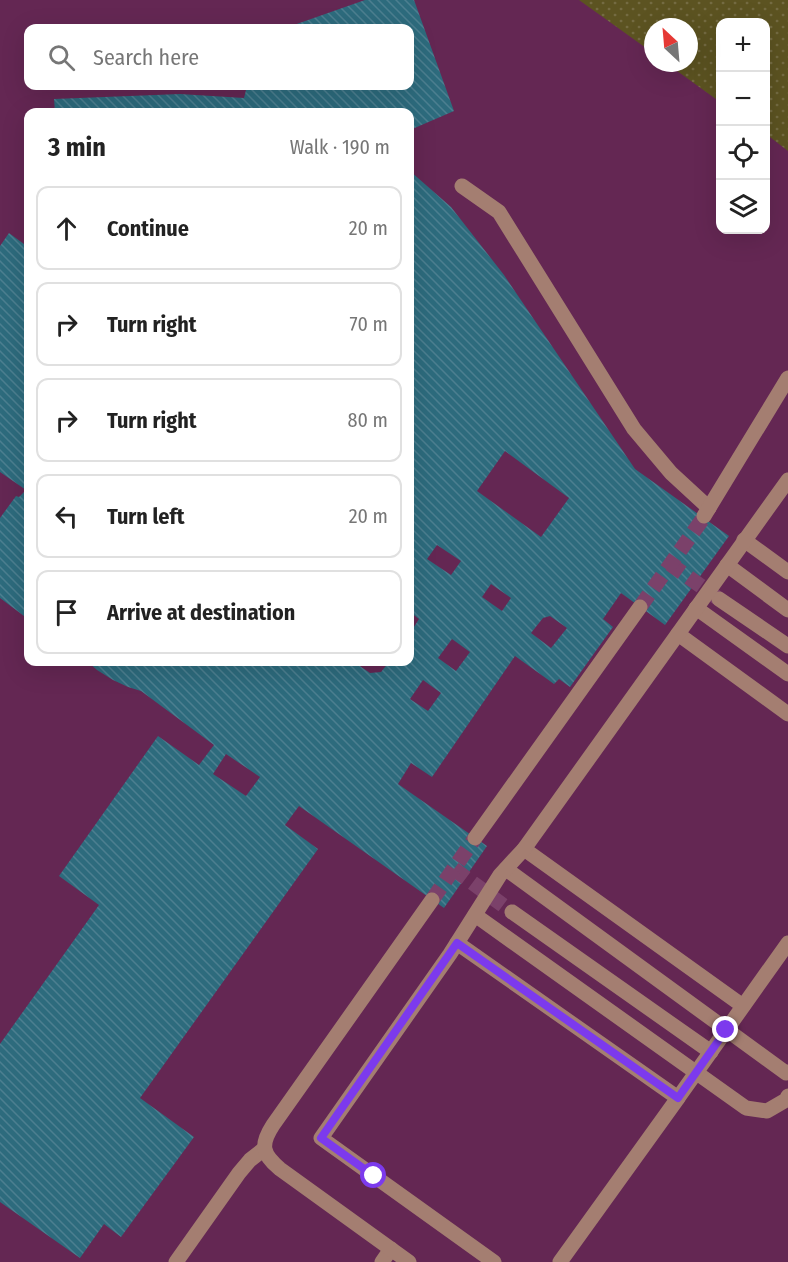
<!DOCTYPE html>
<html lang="en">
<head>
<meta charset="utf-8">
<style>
	:root { --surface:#fff; --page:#f6f6f6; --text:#222; --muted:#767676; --line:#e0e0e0 }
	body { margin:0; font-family:"Fira Sans Condensed",sans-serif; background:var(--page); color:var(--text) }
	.controls { position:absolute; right:18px; top:18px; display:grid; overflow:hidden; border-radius:12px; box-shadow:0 6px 24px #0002 }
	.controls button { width:54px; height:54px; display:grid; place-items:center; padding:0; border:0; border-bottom:2px solid var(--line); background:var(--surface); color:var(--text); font:30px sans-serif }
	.compass { position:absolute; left:644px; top:18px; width:54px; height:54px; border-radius:50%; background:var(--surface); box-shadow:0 6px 24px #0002; rotate:334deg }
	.stop { position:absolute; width:18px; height:18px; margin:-14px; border:4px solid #7c3aed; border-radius:50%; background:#fff }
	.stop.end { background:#7c3aed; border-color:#fff; box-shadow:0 2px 6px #0008 }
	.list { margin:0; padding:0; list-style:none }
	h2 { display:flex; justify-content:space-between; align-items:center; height:78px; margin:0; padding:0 24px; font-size:26px }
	h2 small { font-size:20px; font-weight:400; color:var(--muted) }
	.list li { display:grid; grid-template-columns:39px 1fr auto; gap:18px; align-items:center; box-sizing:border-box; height:84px; margin:0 12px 12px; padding:0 12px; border:2px solid var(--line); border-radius:12px }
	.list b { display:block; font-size:22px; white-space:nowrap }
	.list em { font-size:20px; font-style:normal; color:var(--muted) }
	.icon { flex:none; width:33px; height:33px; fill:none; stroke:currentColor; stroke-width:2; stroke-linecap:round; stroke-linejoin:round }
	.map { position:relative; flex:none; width:788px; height:1262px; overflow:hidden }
	.search { position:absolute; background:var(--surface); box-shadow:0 6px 24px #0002; left:24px; top:24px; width:390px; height:66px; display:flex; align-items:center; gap:15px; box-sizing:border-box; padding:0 21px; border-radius:12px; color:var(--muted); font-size:22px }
	.panel { position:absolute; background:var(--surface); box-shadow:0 6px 24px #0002; left:24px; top:108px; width:390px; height:558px; border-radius:12px }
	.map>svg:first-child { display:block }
</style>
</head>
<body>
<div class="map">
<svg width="788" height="1262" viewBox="0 0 788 1262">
	<defs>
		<pattern id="grass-dots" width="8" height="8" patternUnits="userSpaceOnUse" patternTransform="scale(1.5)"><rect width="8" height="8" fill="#5c5321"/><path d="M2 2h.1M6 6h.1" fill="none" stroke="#746b42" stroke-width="1.8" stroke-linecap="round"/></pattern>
		<pattern id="building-back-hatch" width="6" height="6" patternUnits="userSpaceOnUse" patternTransform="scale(1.5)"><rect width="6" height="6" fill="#2d6b7d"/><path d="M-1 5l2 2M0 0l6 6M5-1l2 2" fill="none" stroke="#4c7f90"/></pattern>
	</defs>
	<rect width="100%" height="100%" fill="#642753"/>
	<!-- grass -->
	<path fill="url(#grass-dots)" d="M 579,0 L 788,0 L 788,151 L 766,134 L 766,22 L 720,22 L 720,102 L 666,63 L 689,63 L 689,27 L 653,27 L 653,53 Z"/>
	<!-- building -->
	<g fill="url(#building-back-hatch)" fill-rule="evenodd">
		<path d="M 365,0 L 414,0 L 454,111 L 410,130 L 410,112 L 55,112 L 54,99 L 180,94 L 244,98 L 247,86 L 410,86 L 410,28 L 292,28 L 291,26 Z"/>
		<path d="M 410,171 L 451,207 L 504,275 L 635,469 L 729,536 L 665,625 L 621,593 L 603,619 L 613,627 L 570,687 L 559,679 L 554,684 L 515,656 L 432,777 L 411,763 L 398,784 L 487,846 L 444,908 L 299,806 L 285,825 L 318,849 L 140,1098 L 194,1137 L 121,1237 L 104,1224 L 80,1258 L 0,1202 L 0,1044 L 99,905 L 59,876 L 158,736 L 199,765 L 214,745 L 141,691 L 128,687 L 113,680 L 97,670 L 88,662 L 354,662 L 370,673 L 381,672 L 389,662 L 410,662 L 410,633 L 419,619 L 410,612 ZM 505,451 L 569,498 L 541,537 L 477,491 ZM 437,545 L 461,561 L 451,575 L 427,559 ZM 491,584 L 511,598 L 502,611 L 482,597 ZM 550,616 L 567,628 L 551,648 L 531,633 L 543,618 ZM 452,639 L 470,652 L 456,671 L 438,658 ZM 423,680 L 441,693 L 428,711 L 410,699 ZM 226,754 L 260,777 L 246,796 L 213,774 Z"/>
		<path d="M 9,233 L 28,247 L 28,619 L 0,598 L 0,518 L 16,496 L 19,497 L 26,490 L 0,472 L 0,246 Z"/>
	</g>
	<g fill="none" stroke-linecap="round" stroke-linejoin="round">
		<!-- minor-tunnel -->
		<g stroke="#7b416a" stroke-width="15" stroke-dasharray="15 8" stroke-linecap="butt">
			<path d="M 670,564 L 719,599"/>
			<path d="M 640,607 L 704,517"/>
			<path d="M 454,869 L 512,912"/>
			<path d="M 432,900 L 475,838"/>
		</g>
		<!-- minor -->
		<g stroke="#a47e71" stroke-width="15">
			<path d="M 462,186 L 499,212 L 634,429 L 671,473 L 709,508"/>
			<path d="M 704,516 L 788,378"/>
			<path d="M 744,540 L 788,572"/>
			<path d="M 727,565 L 788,610"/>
			<path d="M 719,599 L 788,646"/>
			<path d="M 696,608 L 788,674"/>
			<path d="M 678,634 L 788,714"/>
			<path d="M 475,838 L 640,607"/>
			<path d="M 524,849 L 743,1006"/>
			<path d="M 506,869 L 786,1073 L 788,1072"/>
			<path d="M 512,912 L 711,1052"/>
			<path d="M 475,915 L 746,1108 L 767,1111 L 786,1100 L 788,1096"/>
			<path d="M 457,943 L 678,1098 L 560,1262"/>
			<path d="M 678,1098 L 788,943"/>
			<path d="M 176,1262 L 239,1173 L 250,1160 L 264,1149"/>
			<path d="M 382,1262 L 391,1249"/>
			<path d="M 409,1262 L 280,1169 C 262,1154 260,1145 273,1125 L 432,900"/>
			<path d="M 494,1262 L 321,1138 L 450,954 L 500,875 L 524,849 L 788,480"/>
		</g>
	</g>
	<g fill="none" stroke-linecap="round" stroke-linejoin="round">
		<!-- route -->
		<path stroke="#7c3aed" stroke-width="8" d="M 374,1176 L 321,1138 L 457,943 L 678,1098 L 726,1030"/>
	</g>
</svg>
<div class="controls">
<button>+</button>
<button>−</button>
<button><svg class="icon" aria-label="locate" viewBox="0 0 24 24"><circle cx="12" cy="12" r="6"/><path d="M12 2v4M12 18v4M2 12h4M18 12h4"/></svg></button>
<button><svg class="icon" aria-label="layers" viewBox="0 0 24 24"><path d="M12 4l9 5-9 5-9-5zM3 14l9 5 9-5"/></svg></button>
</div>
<svg class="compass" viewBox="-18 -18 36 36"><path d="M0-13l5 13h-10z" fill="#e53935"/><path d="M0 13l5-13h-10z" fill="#767676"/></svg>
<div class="stop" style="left:374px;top:1176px"></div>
<div class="stop end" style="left:726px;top:1030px"></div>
<div class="search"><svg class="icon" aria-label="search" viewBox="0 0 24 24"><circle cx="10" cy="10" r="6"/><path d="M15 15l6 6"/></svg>Search here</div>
<section class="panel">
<h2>3 min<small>Walk · 190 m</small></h2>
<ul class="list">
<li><svg class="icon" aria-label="ahead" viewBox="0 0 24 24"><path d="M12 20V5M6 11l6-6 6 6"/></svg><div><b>Continue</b></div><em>20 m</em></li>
<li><svg class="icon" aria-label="right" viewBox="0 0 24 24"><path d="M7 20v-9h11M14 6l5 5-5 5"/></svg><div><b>Turn right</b></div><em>70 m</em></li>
<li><svg class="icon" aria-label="right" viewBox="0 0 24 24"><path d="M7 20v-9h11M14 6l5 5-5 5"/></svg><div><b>Turn right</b></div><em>80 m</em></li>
<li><svg class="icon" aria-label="left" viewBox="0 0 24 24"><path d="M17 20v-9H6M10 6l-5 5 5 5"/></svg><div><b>Turn left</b></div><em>20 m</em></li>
<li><svg class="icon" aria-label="arrive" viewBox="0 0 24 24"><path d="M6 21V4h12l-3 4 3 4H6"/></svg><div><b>Arrive at destination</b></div></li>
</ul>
</section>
</div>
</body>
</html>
